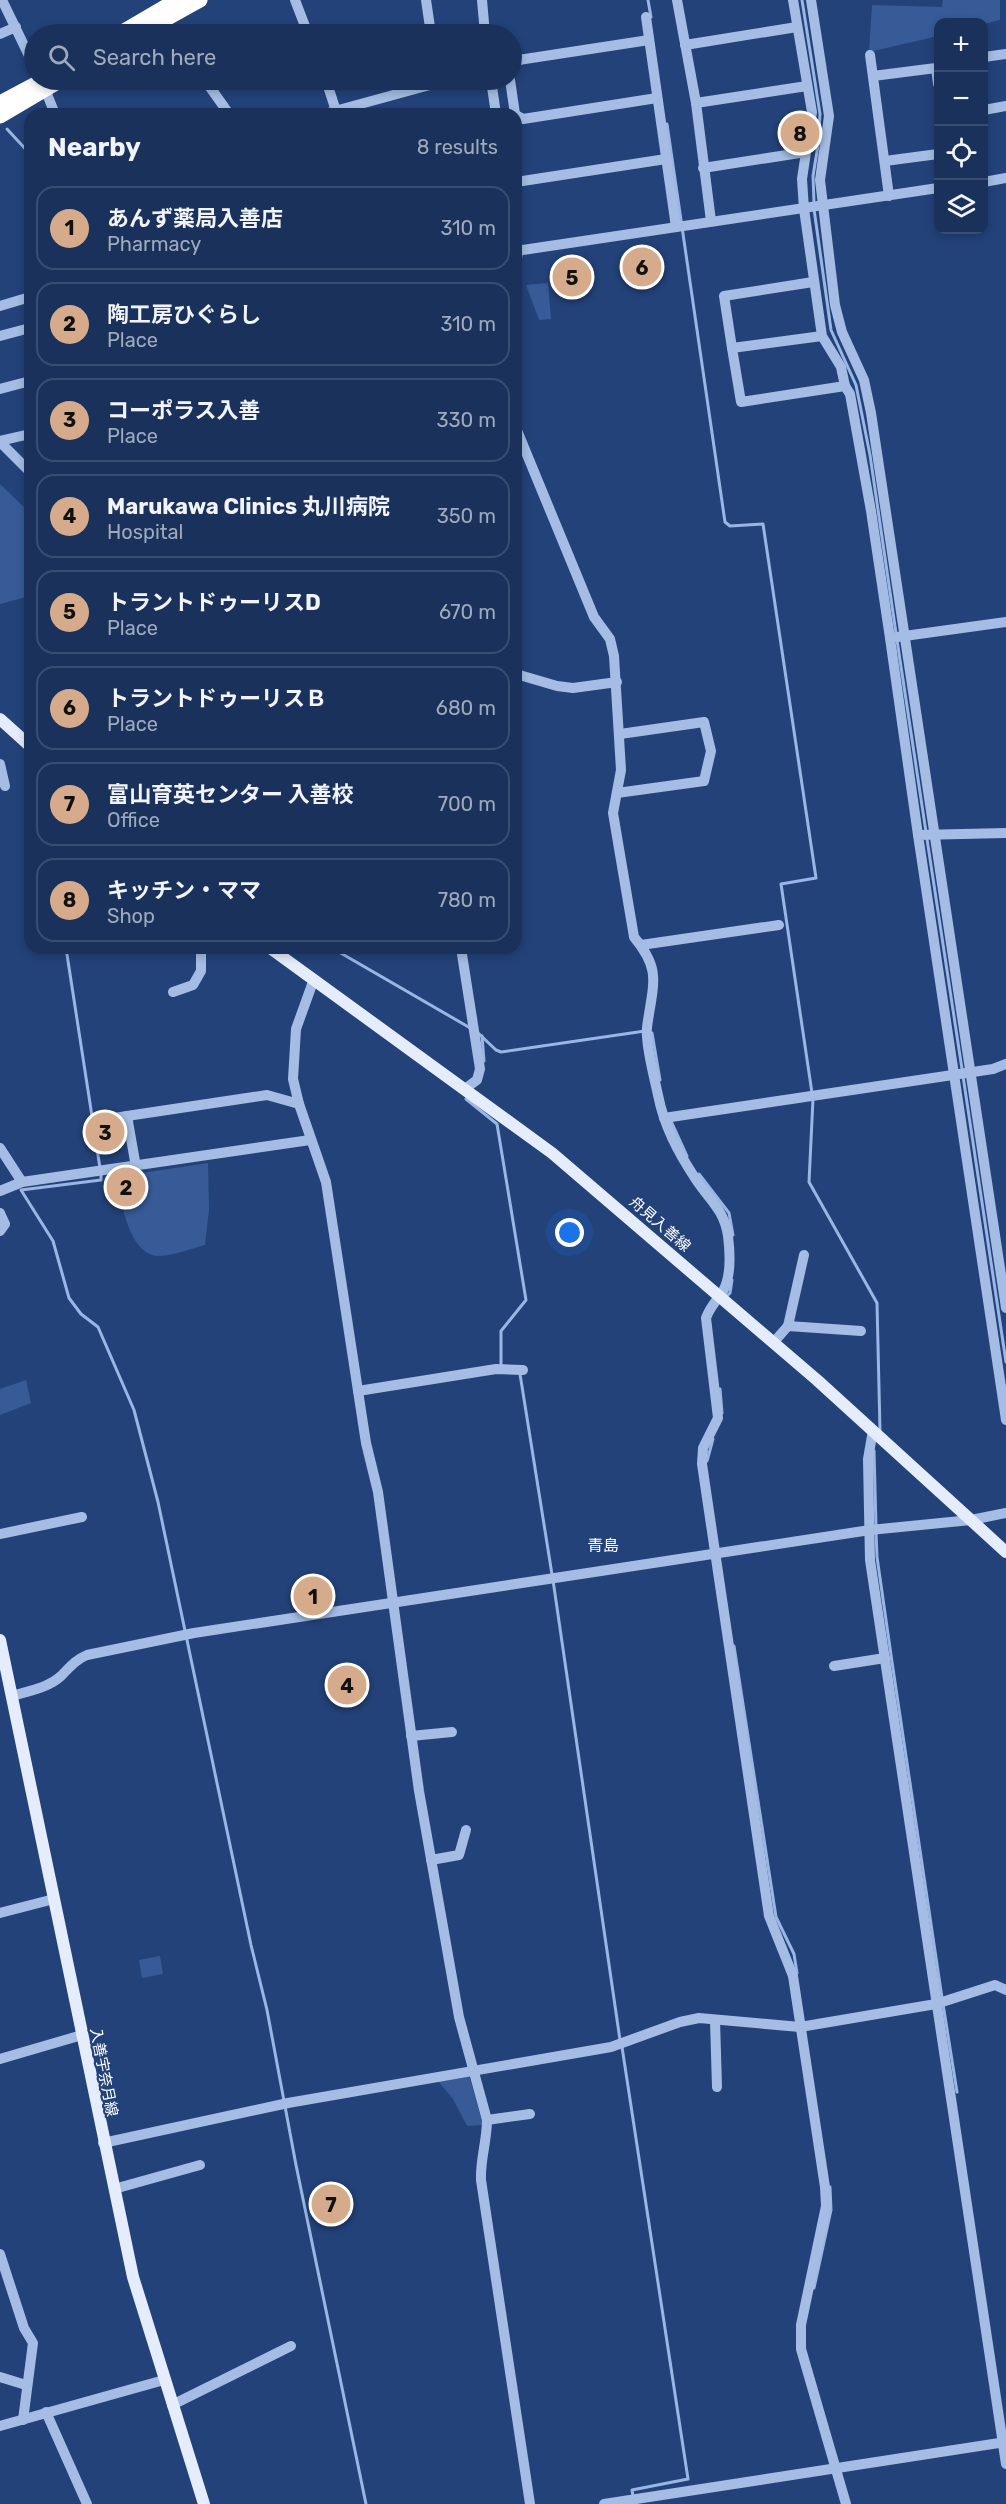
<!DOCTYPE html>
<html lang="en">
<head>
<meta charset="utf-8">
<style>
	:root { --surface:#1a325b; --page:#233a61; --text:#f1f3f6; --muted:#9faabb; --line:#384d71; --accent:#d6ab8b }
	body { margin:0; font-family:Rubik,"Noto Sans JP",sans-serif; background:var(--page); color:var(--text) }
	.controls { position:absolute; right:18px; top:18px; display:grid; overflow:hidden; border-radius:12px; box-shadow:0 3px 9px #0003 }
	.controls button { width:54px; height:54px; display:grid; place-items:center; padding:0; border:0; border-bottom:2px solid var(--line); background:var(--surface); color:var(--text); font:30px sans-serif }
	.you { position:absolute; left:570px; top:1233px; width:21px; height:21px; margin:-15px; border:4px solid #fff; border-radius:50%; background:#1a73e8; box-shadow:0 0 0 9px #1a73e833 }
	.badge { display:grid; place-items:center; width:39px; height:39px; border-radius:50%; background:var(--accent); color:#111; font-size:20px; font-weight:700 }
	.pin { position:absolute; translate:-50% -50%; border:3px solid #fff; box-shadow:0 2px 6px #0006 }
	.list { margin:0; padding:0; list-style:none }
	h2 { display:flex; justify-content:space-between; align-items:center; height:78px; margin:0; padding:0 24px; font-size:26px }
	h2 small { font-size:20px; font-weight:400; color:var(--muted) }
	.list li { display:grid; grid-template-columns:39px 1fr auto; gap:18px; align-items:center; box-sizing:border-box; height:84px; margin:0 12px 12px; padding:0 12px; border:2px solid var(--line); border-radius:18px }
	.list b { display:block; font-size:22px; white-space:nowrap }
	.list p { margin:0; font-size:20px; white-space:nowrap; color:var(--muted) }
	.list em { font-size:20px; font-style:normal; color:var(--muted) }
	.icon { flex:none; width:33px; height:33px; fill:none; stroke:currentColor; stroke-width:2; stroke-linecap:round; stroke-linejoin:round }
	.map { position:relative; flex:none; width:1006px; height:2504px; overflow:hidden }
	.search { position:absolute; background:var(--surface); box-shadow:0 3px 9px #0003; left:24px; top:24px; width:498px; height:66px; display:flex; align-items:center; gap:15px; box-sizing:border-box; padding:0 21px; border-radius:33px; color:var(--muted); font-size:22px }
	.panel { position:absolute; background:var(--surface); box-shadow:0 3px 9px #0003; left:24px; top:108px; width:498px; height:846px; border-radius:18px }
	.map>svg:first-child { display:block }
</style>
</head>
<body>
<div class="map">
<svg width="1006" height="2504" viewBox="0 0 1006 2504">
	<rect width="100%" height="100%" fill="#234279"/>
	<!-- green -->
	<g fill="#365b97">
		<path d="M 943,0 L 1000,0 L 1000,20 L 984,24 L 938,22 L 938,36 L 869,52 L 872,5 L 942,7 Z"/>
		<path d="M 548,283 L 551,319 L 539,320 L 526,285 Z"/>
		<path d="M 0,484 L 30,513 L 30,596 L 0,604 Z"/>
		<path d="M 208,1163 L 209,1210 L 205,1245 C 190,1249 173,1256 158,1256 C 128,1254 121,1199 116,1177 Z"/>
		<path d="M 26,1380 L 31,1403 L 0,1415 L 0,1389 Z"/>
		<path d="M 160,1956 L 163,1974 L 142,1978 L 139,1960 Z"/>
		<path d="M 469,2075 L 483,2125 L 467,2126 L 453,2099 L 438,2081 Z"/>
	</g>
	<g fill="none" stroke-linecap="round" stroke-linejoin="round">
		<!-- stream -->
		<g stroke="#99b6e5" stroke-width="3">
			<path d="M 648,0 L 651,17"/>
			<path d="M 802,0 L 820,114 L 818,145 L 813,176 L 814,203"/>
			<path d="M 667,124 L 725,522 L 730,526 L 763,524 L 816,878 L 781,884 L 812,1093"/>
			<path d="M 7,129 L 30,154"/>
			<path d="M 814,209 L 831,330 L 856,385 L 870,455 L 896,633"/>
			<path d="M 897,640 L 926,832"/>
			<path d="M 927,839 L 962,1069"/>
			<path d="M 66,948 L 100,1168"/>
			<path d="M 332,948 L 472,1029"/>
			<path d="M 477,1032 L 496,1050 L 501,1052 L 645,1031"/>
			<path d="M 652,1033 L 660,1080"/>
			<path d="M 482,1036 L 484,1061"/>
			<path d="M 963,1076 L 1006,1362"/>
			<path d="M 468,1097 L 466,1099 L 497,1124 L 526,1300 L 501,1331 L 501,1366"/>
			<path d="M 813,1099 L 809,1182 L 877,1303 L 880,1431"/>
			<path d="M 671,1121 L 687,1156"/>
			<path d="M 699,1174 L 729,1213 L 733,1235"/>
			<path d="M 101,1175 L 101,1180 L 21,1190 L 53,1241 L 69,1298 L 81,1314 L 98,1327 L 134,1410 L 158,1502 L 251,1945 L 267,2010 L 296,2165 L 366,2504"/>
			<path d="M 725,1298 L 730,1293 L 732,1280"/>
			<path d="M 520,1374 L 554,1587 L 620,2040"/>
			<path d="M 720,1389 L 722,1413"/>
			<path d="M 874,1451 L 876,1526"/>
			<path d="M 707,1461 L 713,1439"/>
			<path d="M 876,1532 L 877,1557 L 892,1662 L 942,1998"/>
			<path d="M 734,1646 L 776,1917 L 794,1954 L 797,1973"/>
			<path d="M 943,2004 L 957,2092"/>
			<path d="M 622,2047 L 688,2479 L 632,2490 L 633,2496"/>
			<path d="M 814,2288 L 831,2210 L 830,2187"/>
		</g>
		<!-- minor -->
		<g stroke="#a5bde4" stroke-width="10">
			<path d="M 2,0 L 34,66"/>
			<path d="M 295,0 L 308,34"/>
			<path d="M 426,0 L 431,34"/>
			<path d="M 482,0 L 485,34"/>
			<path d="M 677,0 L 696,103 L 711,221"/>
			<path d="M 793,0 L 812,112 L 802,179 L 804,209 L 822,336 L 732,348 L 741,402 L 845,386 L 841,367 L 822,336"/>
			<path d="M 811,0 L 829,116 L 820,180 L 835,305 L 842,332 L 864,380 L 871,413 L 1006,1308"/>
			<path d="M 646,17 L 676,227"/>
			<path d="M 164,20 L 174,34"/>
			<path d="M 0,34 L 16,27"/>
			<path d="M 685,45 L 797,27"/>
			<path d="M 870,55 L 889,196"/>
			<path d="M 984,57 L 1006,54"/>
			<path d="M 512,61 L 649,40"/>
			<path d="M 873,76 L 936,68 L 938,84"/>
			<path d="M 205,80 L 229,114"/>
			<path d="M 326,80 L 336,111"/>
			<path d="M 491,80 L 496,114"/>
			<path d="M 510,80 L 515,114"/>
			<path d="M 43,84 L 55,114"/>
			<path d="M 696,103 L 807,86"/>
			<path d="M 984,110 L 1006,106"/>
			<path d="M 324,114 L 448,80"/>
			<path d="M 516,115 L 523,119 L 657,98"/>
			<path d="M 885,161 L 938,154"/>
			<path d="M 703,168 L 806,152"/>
			<path d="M 516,182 L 666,159"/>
			<path d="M 984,182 L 1006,178"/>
			<path d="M 516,237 L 518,251 L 516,267"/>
			<path d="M 516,251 L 938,188"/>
			<path d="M 0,306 L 30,297"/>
			<path d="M 0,336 L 30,328"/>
			<path d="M 732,348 L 724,296 L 813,282"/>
			<path d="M 845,386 L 850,394 L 871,511 L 890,638"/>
			<path d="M 0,389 L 30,381"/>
			<path d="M 516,428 L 594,617 L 610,639 L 614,656 L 621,770 L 613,813 L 634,937 C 658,966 655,978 649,1014 C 648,1021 646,1029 647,1036 C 648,1055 654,1076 658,1095 C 664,1126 678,1152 695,1178 C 709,1200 724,1209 728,1236 C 730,1252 731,1277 723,1291 C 717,1300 710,1307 706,1318 L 718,1418 L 703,1448 L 702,1464 L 769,1916 L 793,1976 L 825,2187 L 826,2206 L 801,2325 L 801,2349 L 846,2504"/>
			<path d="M 0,441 L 30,434"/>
			<path d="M 0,442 L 30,472"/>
			<path d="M 516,674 L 557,686 L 573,688 L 617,682"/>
			<path d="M 0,764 L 5,786"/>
			<path d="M 617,793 L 704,781 L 711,751 L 704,722 L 620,734"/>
			<path d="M 1006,833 L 918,835 L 1006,1420"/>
			<path d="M 918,835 L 890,638 L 1006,622"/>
			<path d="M 641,945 L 779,925"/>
			<path d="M 461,948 L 480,1069 L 477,1080 L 466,1088"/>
			<path d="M 314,979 L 296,1029 L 293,1079 L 299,1104 L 326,1182 L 366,1443 L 378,1492 L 419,1791 L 459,2017 L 487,2120 C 487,2141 480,2160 481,2180 L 530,2504"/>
			<path d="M 173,992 L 193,985 L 201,971 L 201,948"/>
			<path d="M 664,1118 L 993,1069 L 1006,1064"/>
			<path d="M 96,1121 L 127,1116"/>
			<path d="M 0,1148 L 22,1182 L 310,1140"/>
			<path d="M 136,1167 L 127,1116 L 267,1095 L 299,1104"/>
			<path d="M 0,1191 L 22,1182"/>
			<path d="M 0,1213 L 5,1224 L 0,1231"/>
			<path d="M 788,1326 L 804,1255"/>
			<path d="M 773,1343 L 788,1326 L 861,1331"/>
			<path d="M 358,1391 L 496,1369 L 523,1370"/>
			<path d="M 873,1430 L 868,1459 L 870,1560 L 1006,2464"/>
			<path d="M 0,1534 L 82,1517"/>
			<path d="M 834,1666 L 885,1658"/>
			<path d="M 12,1696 C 28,1691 48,1688 61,1676 C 70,1667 75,1660 87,1655 L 194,1633 L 870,1530 L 971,1520 L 1006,1513"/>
			<path d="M 411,1736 L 452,1732"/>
			<path d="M 431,1860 L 459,1855 L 466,1830"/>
			<path d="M 0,1913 L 54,1899"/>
			<path d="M 715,2020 L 717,2087"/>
			<path d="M 0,2059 L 82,2035"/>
			<path d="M 487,2120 L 530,2114"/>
			<path d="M 103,2143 L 288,2103 L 611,2047 L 680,2022 L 699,2018 L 800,2027 L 936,2004 L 995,1985 L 1006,1990"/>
			<path d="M 114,2189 L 200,2165"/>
			<path d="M 0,2254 L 24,2328 L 33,2343 L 23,2420"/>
			<path d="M 0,2377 L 26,2385"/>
			<path d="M 172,2405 L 291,2346"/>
			<path d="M 46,2412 L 87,2504"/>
			<path d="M 0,2426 L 164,2380"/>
			<path d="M 604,2504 L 1006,2442"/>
		</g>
		<!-- major -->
		<g stroke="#e5ecfc" stroke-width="12">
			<path d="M 0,719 L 30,746"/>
			<path d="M 270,948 L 552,1153 L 817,1380 L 1006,1552"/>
			<path d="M 0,1640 L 133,2277 L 204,2504"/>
		</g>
		<!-- highway -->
		<g stroke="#fff" stroke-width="15">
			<path d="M 119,34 L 177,0"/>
			<path d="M 139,34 L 200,0"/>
			<path d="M 0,103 L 43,80"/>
			<path d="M 0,116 L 61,80"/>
		</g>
	</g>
	<g text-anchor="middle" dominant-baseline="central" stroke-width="4.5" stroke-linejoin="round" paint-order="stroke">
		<!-- street labels -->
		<g font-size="15" fill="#fff" stroke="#234279">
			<text transform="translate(660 1224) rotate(41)">舟見入善線</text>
			<text transform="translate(104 2072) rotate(79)">入善宇奈月線</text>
		</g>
		<!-- neighbourhood labels -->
		<g font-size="16" fill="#fff" stroke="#234279">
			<text x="603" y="1545">青島</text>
		</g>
	</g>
</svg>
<div class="controls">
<button>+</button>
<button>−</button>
<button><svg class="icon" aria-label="locate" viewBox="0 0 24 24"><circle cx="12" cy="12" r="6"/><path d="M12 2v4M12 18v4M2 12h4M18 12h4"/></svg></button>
<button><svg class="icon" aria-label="layers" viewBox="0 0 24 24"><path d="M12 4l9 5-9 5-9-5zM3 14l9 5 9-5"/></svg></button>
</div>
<div class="you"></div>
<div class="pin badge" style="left:313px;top:1596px">1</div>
<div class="pin badge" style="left:126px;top:1187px">2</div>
<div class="pin badge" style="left:105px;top:1132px">3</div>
<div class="pin badge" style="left:347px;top:1685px">4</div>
<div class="pin badge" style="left:572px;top:277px">5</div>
<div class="pin badge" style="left:642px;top:267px">6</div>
<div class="pin badge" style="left:331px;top:2204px">7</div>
<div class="pin badge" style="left:800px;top:133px">8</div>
<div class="search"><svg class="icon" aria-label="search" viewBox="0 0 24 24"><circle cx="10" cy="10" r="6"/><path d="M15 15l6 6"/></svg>Search here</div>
<section class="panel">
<h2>Nearby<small>8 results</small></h2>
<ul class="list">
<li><span class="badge">1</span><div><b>あんず薬局入善店</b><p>Pharmacy</p></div><em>310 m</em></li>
<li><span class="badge">2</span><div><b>陶工房ひぐらし</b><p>Place</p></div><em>310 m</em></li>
<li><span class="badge">3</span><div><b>コーポラス入善</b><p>Place</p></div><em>330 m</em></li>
<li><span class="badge">4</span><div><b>Marukawa Clinics 丸川病院</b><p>Hospital</p></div><em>350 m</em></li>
<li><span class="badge">5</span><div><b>トラントドゥーリスD</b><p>Place</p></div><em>670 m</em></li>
<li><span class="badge">6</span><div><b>トラントドゥーリスＢ</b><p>Place</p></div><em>680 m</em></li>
<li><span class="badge">7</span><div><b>富山育英センター 入善校</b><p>Office</p></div><em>700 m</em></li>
<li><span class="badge">8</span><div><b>キッチン・ママ</b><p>Shop</p></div><em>780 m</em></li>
</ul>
</section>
</div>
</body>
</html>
